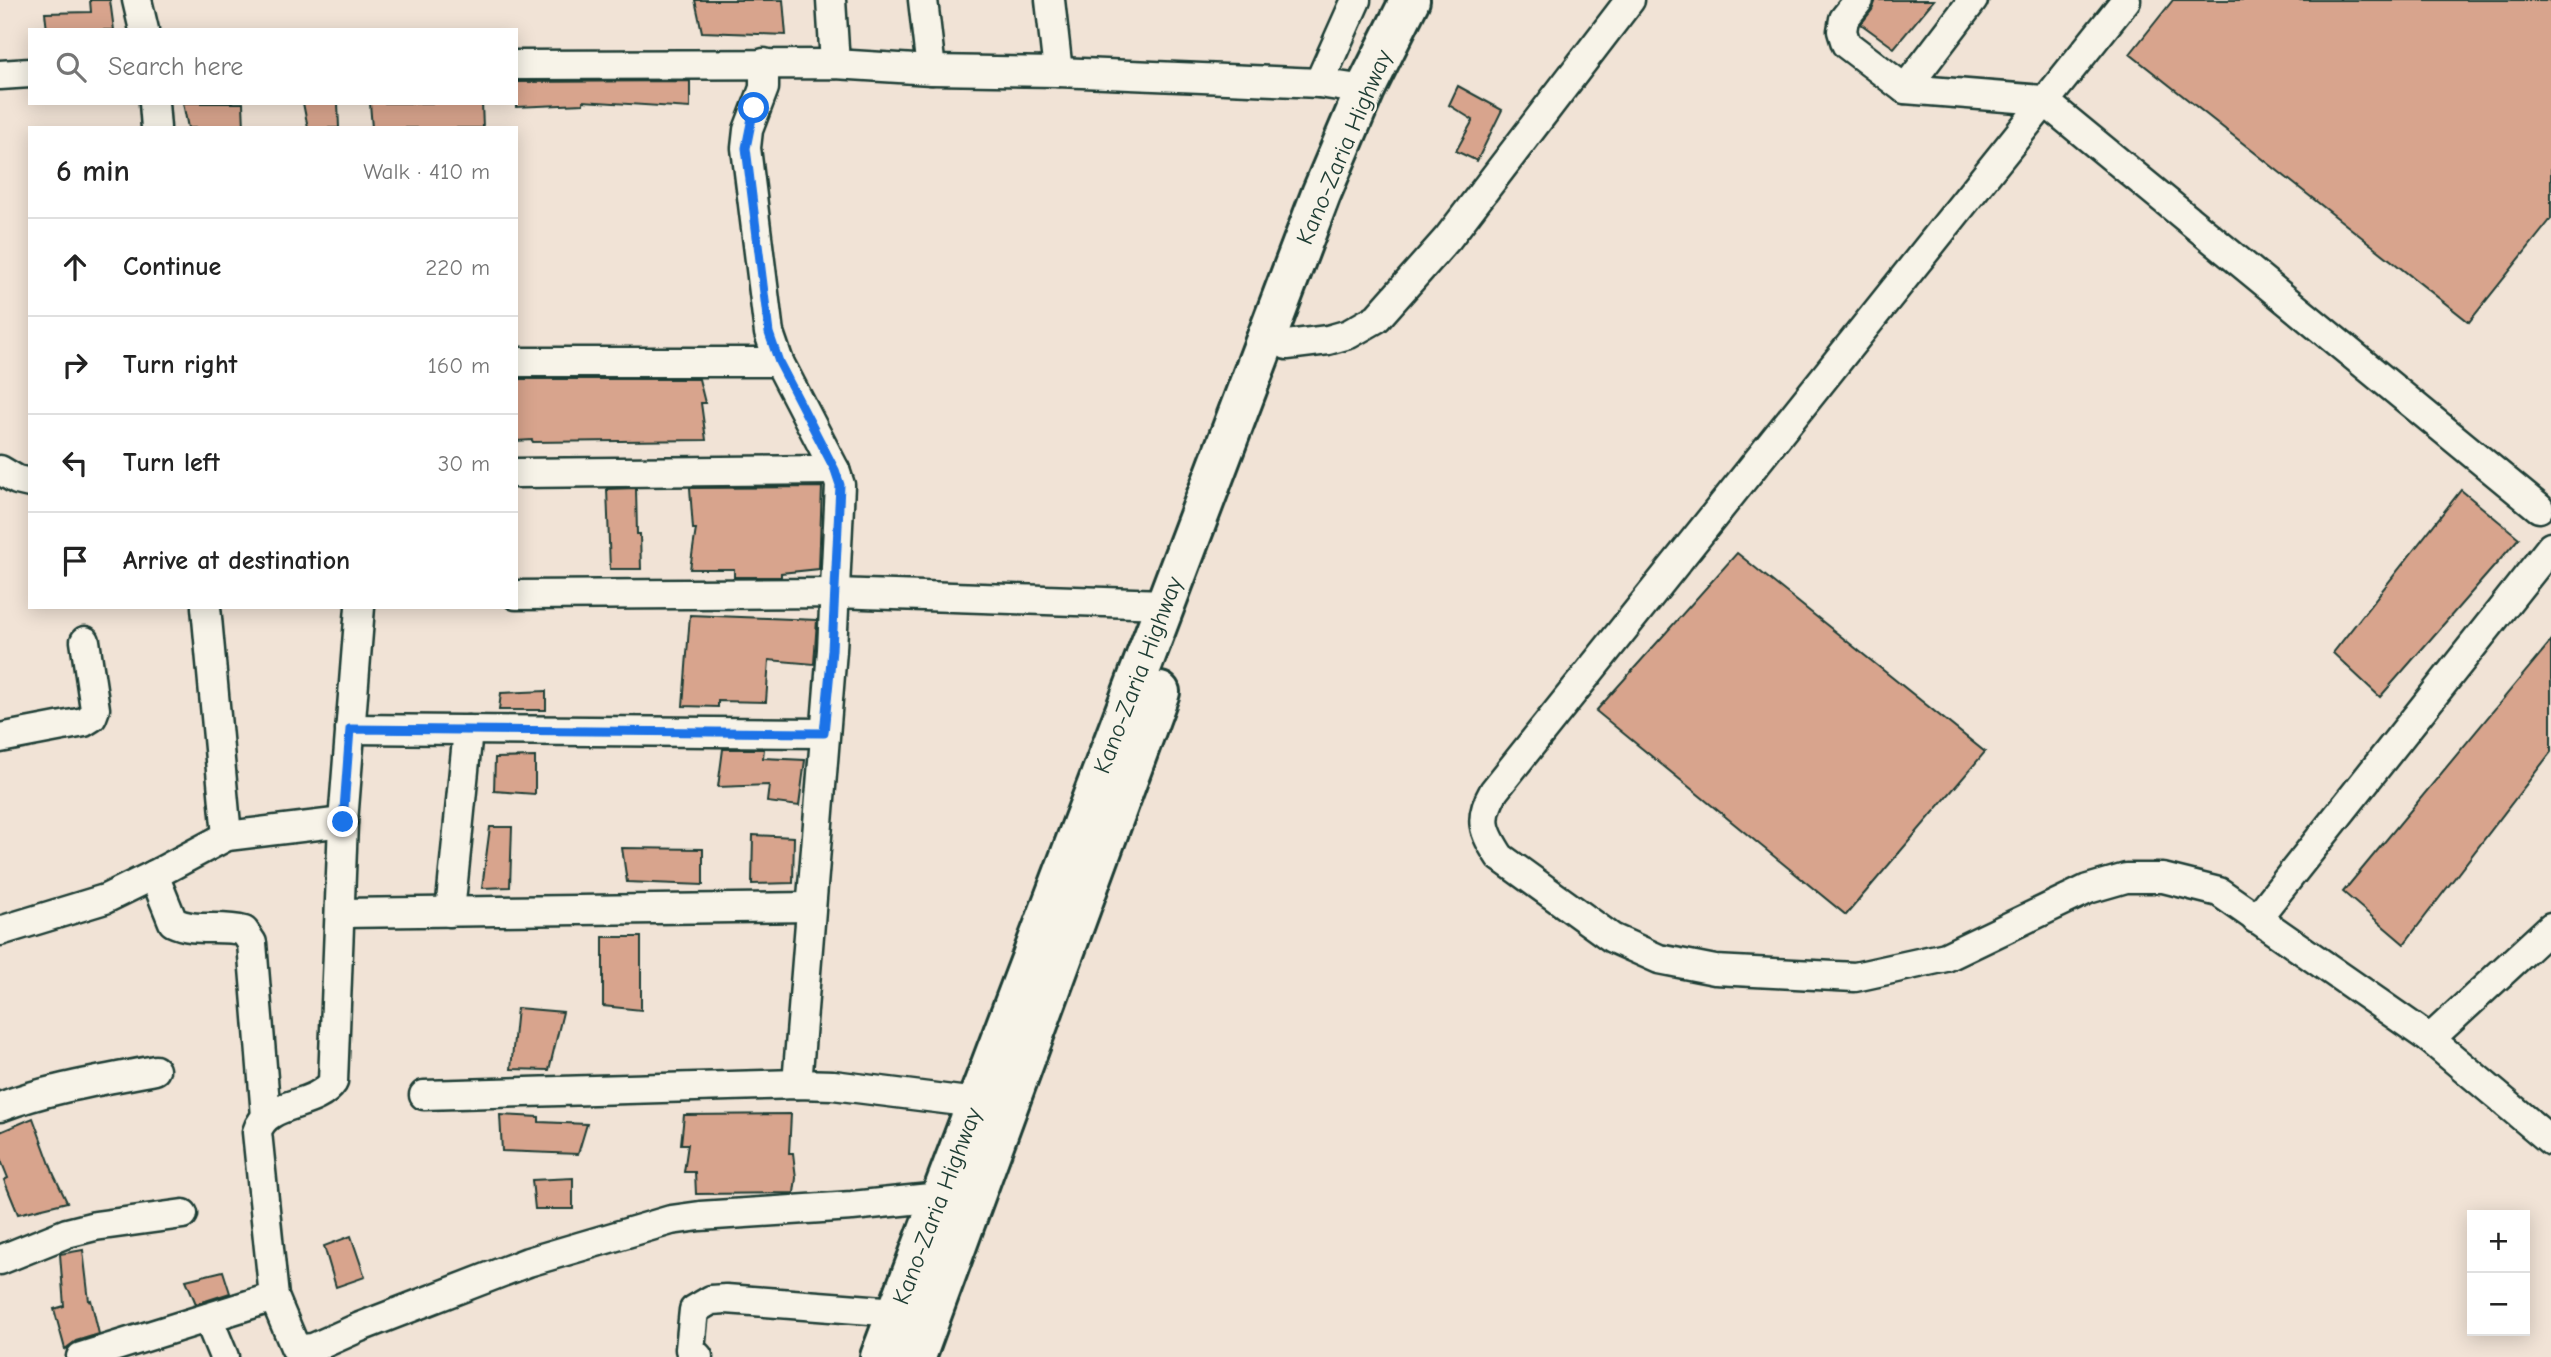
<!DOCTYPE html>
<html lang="en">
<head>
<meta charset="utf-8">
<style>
	:root { --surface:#fff; --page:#f2f2f2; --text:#222; --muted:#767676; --line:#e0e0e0 }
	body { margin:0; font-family:"Comic Neue",sans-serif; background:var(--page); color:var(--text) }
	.controls { position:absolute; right:21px; bottom:21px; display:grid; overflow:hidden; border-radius:0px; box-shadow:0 4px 18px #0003 }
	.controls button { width:63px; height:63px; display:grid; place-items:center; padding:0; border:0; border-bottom:2px solid var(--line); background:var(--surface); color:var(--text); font:35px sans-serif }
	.stop { position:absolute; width:21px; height:21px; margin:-16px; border:5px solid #1a73e8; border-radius:50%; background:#fff }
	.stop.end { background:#1a73e8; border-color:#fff; box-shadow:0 2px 7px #0008 }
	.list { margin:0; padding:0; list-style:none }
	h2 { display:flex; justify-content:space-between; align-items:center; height:91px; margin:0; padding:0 28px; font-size:30px }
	h2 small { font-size:23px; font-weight:400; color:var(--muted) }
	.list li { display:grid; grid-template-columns:46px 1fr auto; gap:21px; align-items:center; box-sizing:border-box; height:98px; padding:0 28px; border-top:2px solid var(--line) }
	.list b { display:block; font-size:26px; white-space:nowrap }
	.list em { font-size:23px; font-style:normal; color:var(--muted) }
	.icon { flex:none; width:38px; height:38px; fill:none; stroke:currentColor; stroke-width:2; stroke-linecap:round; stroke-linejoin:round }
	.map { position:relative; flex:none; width:2551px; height:1357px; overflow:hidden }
	.search { position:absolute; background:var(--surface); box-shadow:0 4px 18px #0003; left:28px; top:28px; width:490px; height:77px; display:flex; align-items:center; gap:18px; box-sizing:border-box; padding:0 24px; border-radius:0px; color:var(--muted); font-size:26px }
	.panel { position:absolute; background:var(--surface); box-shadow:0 4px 18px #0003; left:28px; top:126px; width:490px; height:483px; border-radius:0px }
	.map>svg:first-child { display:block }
</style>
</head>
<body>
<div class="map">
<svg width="2551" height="1357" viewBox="0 0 2551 1357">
	<rect width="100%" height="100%" fill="#f1e3d6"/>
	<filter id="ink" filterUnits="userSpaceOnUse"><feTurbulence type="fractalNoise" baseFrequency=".0143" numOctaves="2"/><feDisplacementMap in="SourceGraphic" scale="14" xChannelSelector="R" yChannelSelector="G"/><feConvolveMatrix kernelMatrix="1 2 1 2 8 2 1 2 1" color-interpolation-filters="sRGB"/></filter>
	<g filter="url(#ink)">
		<!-- building -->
		<g fill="#d8a48d" stroke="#1f3d34" stroke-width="2">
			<path d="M 90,0 L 110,0 L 114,30 L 47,30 L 45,13 L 91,12 Z"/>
			<path d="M 695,0 L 783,0 L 786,35 L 702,32 Z"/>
			<path d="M 1876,0 L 1934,0 L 1894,48 L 1861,24 L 1872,10 Z"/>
			<path d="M 2173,0 L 2551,0 L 2551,219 L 2469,322 L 2130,54 Z"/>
			<path d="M 690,81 L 690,108 L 583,101 L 583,104 L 516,107 L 516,82 Z"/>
			<path d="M 1458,86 L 1502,110 L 1477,161 L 1456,151 L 1473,120 L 1449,105 Z"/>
			<path d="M 183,103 L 243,103 L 244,128 L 188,128 Z"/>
			<path d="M 303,103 L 338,103 L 339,128 L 308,128 Z"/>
			<path d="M 370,103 L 482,103 L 483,128 L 372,128 Z"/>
			<path d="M 516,379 L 699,379 L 705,403 L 701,403 L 706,440 L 533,442 L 532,440 L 516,441 Z"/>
			<path d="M 822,487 L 819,569 L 781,573 L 781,577 L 734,577 L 734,569 L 690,569 L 696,529 L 693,529 L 690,488 Z"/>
			<path d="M 636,488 L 637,534 L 640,534 L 641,569 L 610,569 L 607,489 Z"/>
			<path d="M 2461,490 L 2519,538 L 2380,697 L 2333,653 Z"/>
			<path d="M 1737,553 L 1985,752 L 1846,915 L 1596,711 Z"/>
			<path d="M 690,615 L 817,620 L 814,664 L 769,660 L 766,702 L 718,701 L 718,707 L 683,706 Z"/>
			<path d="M 2551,641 L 2551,752 L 2404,944 L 2343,892 Z"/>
			<path d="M 546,691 L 546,710 L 499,710 L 501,693 Z"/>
			<path d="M 723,749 L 764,749 L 763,758 L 805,760 L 799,806 L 767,802 L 769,785 L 718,787 Z"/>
			<path d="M 535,757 L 535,794 L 494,791 L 495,758 Z"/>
			<path d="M 490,827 L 512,827 L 510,887 L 482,888 Z"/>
			<path d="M 753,835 L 794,837 L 793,883 L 752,884 Z"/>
			<path d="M 622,848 L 703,849 L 703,885 L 627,882 Z"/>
			<path d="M 603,937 L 641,937 L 641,1010 L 603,1006 Z"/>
			<path d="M 517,1008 L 563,1012 L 549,1070 L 511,1069 Z"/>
			<path d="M 791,1114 L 789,1153 L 793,1153 L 796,1178 L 794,1193 L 696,1194 L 695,1172 L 684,1172 L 688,1144 L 681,1144 L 684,1115 Z"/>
			<path d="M 500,1115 L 539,1117 L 539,1122 L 587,1124 L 578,1154 L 502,1151 Z"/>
			<path d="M 33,1118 L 54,1175 L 67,1202 L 18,1214 L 4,1180 L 8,1178 L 0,1158 L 0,1132 Z"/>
			<path d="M 573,1178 L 573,1209 L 535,1209 L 532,1180 Z"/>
			<path d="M 351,1236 L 365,1277 L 336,1287 L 324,1246 Z"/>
			<path d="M 83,1250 L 89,1301 L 91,1300 L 99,1334 L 76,1341 L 65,1349 L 54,1309 L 64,1306 L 60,1254 Z"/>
			<path d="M 223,1271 L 230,1293 L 196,1304 L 186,1280 Z"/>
		</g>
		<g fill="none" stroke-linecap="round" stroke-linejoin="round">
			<!-- minor casing -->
			<g stroke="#1f3d34" stroke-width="33">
				<g id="minor">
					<path d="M 137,0 L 144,30"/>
					<path d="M 831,0 L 835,64"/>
					<path d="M 923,0 L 931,70"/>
					<path d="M 1050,0 L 1058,72"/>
					<path d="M 1859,0 L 1844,19 L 1842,31 L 1846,44 L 1905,89 L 2043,100 L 2539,508"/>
					<path d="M 2126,0 L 1494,791 C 1478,819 1483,831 1500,857 L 1612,938 L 1659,959 L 1715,970 L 1855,977 L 1946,957 L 2088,889 L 2126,878 L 2163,878 L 2219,892 L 2430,1039 L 2551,1141"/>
					<path d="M 764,63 L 764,88 L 748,130 L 746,148 L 769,333 L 779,362 L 835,470 L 840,485 L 832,650 L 797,1084"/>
					<path d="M 516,65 L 835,64 L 931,70 L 1058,72 L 1319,83 L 1365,90"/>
					<path d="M 0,75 L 30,73"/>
					<path d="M 1319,83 L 1356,0"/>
					<path d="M 1905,89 L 1973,0"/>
					<path d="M 154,103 L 156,128"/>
					<path d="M 1287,345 L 1328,340 L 1349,334 L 1377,318 L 1448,238 L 1630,0"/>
					<path d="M 516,362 L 779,362"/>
					<path d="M 0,470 L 17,480 L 30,483"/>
					<path d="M 516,473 L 835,470"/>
					<path d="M 516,595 L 835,593 L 1164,604"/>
					<path d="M 206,607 L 227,836"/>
					<path d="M 360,607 L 343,822 L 333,1082 C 315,1109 266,1100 257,1132 L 274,1297 L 295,1347 L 302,1349 L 313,1348 L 360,1327 L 528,1262 L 671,1220 L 700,1216 L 852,1206 L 940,1197"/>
					<path d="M 350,729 L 824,733"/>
					<path d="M 0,738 L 84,722 L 92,717 L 95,709 L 85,641"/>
					<path d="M 154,875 L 173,922 C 196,933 220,924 244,931 L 252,943 L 266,1116"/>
					<path d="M 450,912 L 468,730"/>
					<path d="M 340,913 L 810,907"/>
					<path d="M 2256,919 L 2551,547"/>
					<path d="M 0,931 L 105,899 L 154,875 L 227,836 L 343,822"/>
					<path d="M 2430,1039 L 2551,927"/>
					<path d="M 424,1095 L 797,1084 L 833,1085 L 976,1103"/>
					<path d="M 0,1107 C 50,1088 103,1080 155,1070"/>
					<path d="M 0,1260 L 67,1233 L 95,1226 L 183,1214"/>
					<path d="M 208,1318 L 224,1357"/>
					<path d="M 81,1357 L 274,1297"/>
					<path d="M 698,1357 L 690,1349 L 694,1310 L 711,1300 L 726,1299 L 897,1312"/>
				</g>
			</g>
			<!-- highway casing -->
			<g stroke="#1f3d34" stroke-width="44">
				<g id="highway">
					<path d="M 880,1357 L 1321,194 L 1365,90 L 1410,0"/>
					<path d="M 916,1357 L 1160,692"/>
				</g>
			</g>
			<!-- minor -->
			<use href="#minor" stroke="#f7f3e8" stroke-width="28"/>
			<!-- highway -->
			<use href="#highway" stroke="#f7f3e8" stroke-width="38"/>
		</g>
	</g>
	<g fill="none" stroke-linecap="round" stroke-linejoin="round" filter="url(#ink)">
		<!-- route -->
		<path stroke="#1a73e8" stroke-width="9" d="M 343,822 L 350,729 L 824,733 L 832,650 L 840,485 L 835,470 L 779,362 L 769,333 L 746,148 L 754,108"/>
	</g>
	<g text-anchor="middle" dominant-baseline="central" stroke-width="5" stroke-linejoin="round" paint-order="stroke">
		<!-- street labels -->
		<g font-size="24" fill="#1f3d34" stroke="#f7f3e8">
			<text transform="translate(1344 147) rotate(-67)">Kano-Zaria Highway</text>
			<text transform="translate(1138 675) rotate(-69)">Kano-Zaria Highway</text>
			<text transform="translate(937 1206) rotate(-69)">Kano-Zaria Highway</text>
		</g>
	</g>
</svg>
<div class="controls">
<button>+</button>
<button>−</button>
</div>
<div class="stop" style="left:754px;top:108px"></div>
<div class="stop end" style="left:343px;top:822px"></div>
<div class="search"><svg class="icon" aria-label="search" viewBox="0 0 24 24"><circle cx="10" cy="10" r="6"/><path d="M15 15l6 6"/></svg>Search here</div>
<section class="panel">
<h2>6 min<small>Walk · 410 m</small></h2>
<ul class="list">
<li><svg class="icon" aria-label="ahead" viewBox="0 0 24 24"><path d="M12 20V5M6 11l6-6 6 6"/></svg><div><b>Continue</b></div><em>220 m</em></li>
<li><svg class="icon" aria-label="right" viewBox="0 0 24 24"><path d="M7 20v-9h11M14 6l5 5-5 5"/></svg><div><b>Turn right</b></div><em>160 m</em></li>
<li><svg class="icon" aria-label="left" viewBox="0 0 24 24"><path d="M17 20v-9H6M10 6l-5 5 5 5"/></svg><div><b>Turn left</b></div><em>30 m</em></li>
<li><svg class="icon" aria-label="arrive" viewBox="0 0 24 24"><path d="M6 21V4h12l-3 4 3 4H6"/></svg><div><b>Arrive at destination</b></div></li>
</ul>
</section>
</div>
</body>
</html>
